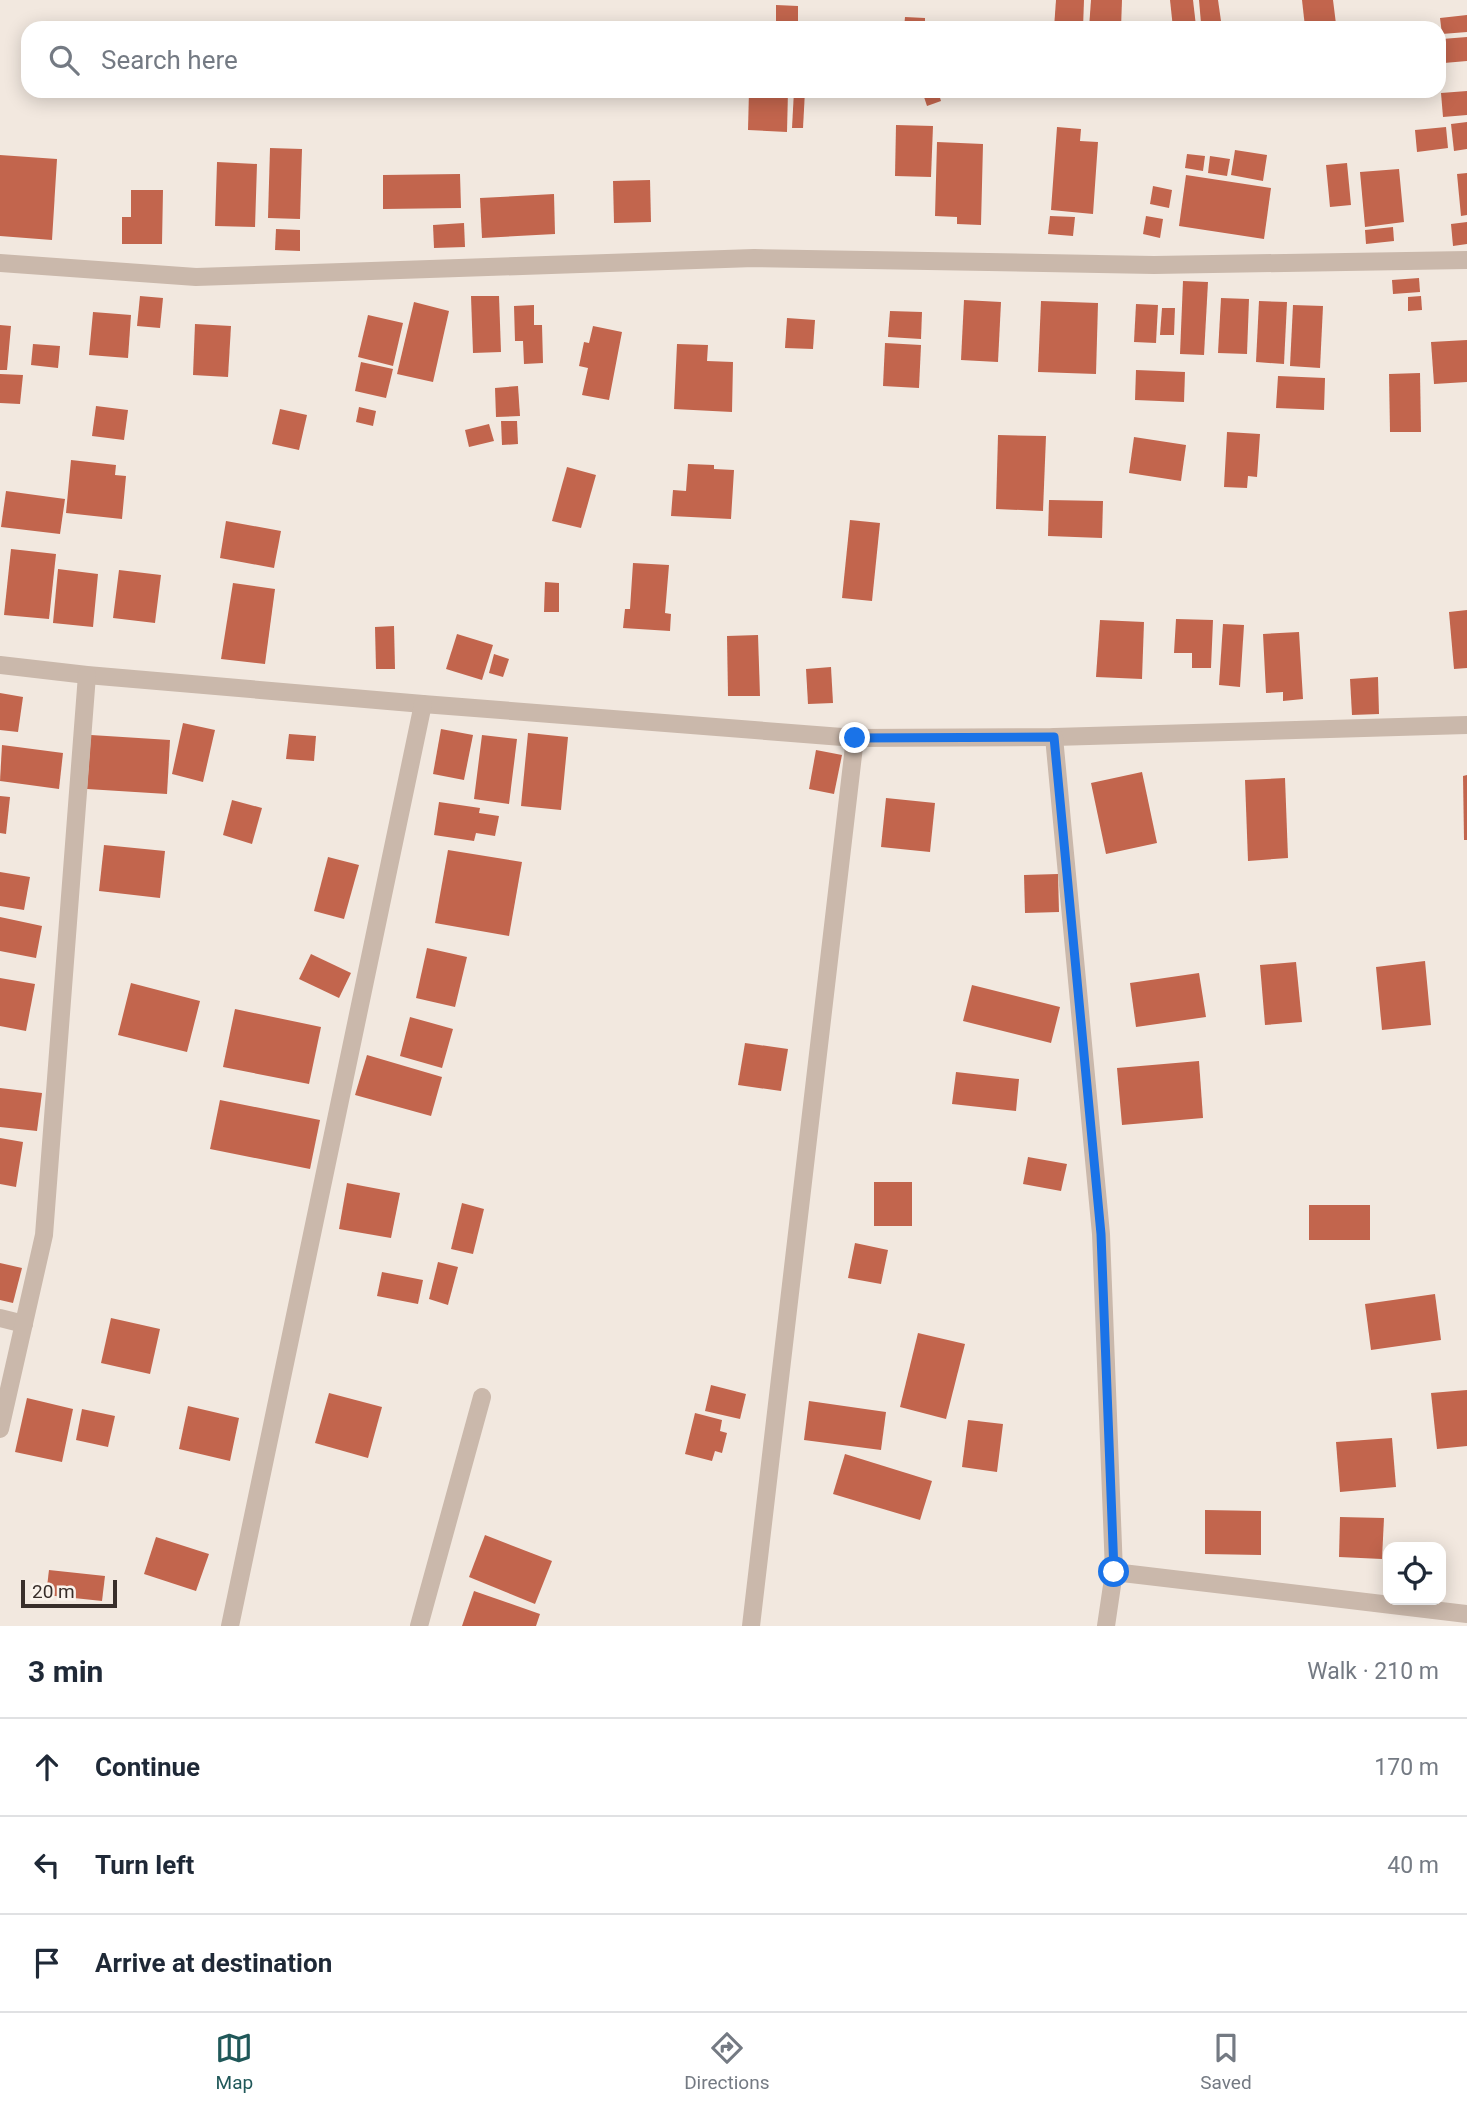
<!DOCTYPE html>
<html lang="en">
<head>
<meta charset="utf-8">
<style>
	:root { --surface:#fff; --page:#f2f2f3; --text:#1f2937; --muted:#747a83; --line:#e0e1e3; --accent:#205859 }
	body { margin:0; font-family:Roboto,sans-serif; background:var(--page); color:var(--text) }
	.controls { position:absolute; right:21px; bottom:21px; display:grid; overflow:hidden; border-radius:14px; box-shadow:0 4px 18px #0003 }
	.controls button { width:63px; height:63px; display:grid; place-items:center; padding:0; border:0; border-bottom:2px solid var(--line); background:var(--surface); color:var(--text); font:35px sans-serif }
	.scale { position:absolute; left:21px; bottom:18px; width:96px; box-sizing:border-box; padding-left:7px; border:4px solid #382e2a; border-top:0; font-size:19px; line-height:24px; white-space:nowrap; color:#382e2a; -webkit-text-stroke:5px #faf3ec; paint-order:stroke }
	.stop { position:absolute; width:21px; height:21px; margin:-16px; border:5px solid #1a73e8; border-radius:50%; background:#fff }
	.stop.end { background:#1a73e8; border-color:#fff; box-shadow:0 2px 7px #0008 }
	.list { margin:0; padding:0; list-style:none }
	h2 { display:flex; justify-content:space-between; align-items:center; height:91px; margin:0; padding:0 28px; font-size:30px }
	h2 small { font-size:23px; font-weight:400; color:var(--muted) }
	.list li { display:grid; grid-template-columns:46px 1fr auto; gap:21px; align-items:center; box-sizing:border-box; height:98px; padding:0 28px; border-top:2px solid var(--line) }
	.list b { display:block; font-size:26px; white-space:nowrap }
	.list em { font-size:23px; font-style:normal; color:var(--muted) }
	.icon { flex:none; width:38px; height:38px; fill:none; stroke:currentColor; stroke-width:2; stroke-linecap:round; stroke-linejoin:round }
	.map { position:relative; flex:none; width:1467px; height:1626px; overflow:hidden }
	.search { position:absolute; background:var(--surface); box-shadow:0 4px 18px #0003; left:21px; right:21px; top:21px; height:77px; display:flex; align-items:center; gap:18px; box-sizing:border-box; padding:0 24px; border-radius:21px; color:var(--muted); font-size:26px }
	.sheet { height:385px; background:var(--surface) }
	nav { display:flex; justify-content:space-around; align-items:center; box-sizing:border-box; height:98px; border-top:2px solid var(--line); background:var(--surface); font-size:19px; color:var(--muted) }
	nav a { display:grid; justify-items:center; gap:4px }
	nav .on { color:var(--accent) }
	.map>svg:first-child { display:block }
</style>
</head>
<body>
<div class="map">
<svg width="1467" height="1626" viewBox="0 0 1467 1626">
	<rect width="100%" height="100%" fill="#f2e8df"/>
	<!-- building -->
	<g fill="#c2654d">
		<path d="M 1056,0 L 1084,0 L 1083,28 L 1054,28 Z"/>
		<path d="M 1091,0 L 1122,0 L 1121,28 L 1089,28 Z"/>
		<path d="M 1170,0 L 1193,0 L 1196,26 L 1173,28 Z"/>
		<path d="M 1199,0 L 1218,0 L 1221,21 L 1201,23 Z"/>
		<path d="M 1302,0 L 1333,0 L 1336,24 L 1305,27 Z"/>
		<path d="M 776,5 L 798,6 L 798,28 L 776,28 Z"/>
		<path d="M 1467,15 L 1467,32 L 1442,34 L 1440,18 Z"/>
		<path d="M 905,17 L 925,18 L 925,28 L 904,28 Z"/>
		<path d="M 1467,37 L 1467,61 L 1444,63 L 1442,39 Z"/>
		<path d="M 749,91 L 788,91 L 787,132 L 748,130 Z"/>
		<path d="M 794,91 L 805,91 L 803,128 L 792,128 Z"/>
		<path d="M 922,91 L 938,91 L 941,101 L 927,106 Z"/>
		<path d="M 1467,91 L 1467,115 L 1443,117 L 1441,93 Z"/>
		<path d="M 1467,122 L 1467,149 L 1454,151 L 1451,124 Z"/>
		<path d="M 896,125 L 933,126 L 931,177 L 895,176 Z"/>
		<path d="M 1057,127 L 1081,129 L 1080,141 L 1098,142 L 1093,214 L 1051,210 Z"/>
		<path d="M 1446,127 L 1448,148 L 1417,152 L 1415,130 Z"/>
		<path d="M 937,142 L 983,144 L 981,225 L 957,224 L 957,217 L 935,216 Z"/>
		<path d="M 270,148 L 302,149 L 300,219 L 268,218 Z"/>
		<path d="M 1235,150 L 1267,155 L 1263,181 L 1231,175 Z"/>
		<path d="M 1187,154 L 1205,156 L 1203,171 L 1185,168 Z"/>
		<path d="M 0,155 L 57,159 L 52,240 L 0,236 Z"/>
		<path d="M 1210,156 L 1230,159 L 1227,176 L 1208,173 Z"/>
		<path d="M 217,162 L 257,164 L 255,227 L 215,226 Z"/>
		<path d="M 1347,163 L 1351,205 L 1330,207 L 1326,165 Z"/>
		<path d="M 1399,169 L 1404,222 L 1365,227 L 1360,172 Z"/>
		<path d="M 1467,173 L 1467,215 L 1461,216 L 1457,174 Z"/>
		<path d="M 460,174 L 461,208 L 383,209 L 383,175 Z"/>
		<path d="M 1186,175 L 1271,188 L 1264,239 L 1179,226 Z"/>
		<path d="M 650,180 L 651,222 L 614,223 L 613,181 Z"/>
		<path d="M 1153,186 L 1172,190 L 1169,208 L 1150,204 Z"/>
		<path d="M 131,190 L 163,190 L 162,244 L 122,244 L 122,217 L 131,217 Z"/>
		<path d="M 554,194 L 555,234 L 482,238 L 480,198 Z"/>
		<path d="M 1050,216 L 1075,217 L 1073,236 L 1048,234 Z"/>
		<path d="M 1146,216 L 1163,219 L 1160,238 L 1143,234 Z"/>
		<path d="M 1467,222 L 1467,244 L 1453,246 L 1451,224 Z"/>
		<path d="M 464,223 L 465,247 L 434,248 L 433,225 Z"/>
		<path d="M 1393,227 L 1394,241 L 1366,244 L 1365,230 Z"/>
		<path d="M 276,229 L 300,230 L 300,251 L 275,250 Z"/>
		<path d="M 1419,278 L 1420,292 L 1393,294 L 1392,280 Z"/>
		<path d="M 1183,281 L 1208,282 L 1204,355 L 1180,354 Z"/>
		<path d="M 140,296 L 163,298 L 160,328 L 137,326 Z"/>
		<path d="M 471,296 L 499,296 L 501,352 L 473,353 Z"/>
		<path d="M 1421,296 L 1422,310 L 1408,311 L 1408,297 Z"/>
		<path d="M 1221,298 L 1249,299 L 1247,354 L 1218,353 Z"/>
		<path d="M 964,300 L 1001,302 L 998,362 L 961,360 Z"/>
		<path d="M 1041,301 L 1098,303 L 1096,374 L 1038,372 Z"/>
		<path d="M 1259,301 L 1287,302 L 1284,364 L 1256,362 Z"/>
		<path d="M 414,302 L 449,311 L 433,382 L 397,374 Z"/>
		<path d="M 1136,304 L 1158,305 L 1156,343 L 1134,342 Z"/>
		<path d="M 534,305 L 534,325 L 542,325 L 543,363 L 524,364 L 523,341 L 515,341 L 514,306 Z"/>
		<path d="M 1293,305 L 1323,306 L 1320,368 L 1290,366 Z"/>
		<path d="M 1162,308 L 1175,308 L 1174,335 L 1160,335 Z"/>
		<path d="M 890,311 L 922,312 L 921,339 L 888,337 Z"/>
		<path d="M 93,312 L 131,315 L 128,358 L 89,355 Z"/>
		<path d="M 368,315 L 403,323 L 393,366 L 358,357 Z"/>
		<path d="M 787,318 L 815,320 L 813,349 L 785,348 Z"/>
		<path d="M 195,324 L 231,326 L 228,377 L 193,375 Z"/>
		<path d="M 0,325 L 11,326 L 7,370 L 0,370 Z"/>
		<path d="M 593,326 L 622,332 L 609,400 L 582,395 L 588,368 L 579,366 L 584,342 L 589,343 Z"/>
		<path d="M 1467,340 L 1467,382 L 1434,384 L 1431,342 Z"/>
		<path d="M 885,343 L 921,345 L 919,388 L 883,386 Z"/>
		<path d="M 33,344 L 60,346 L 58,368 L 31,365 Z"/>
		<path d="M 677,344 L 708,345 L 707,361 L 733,362 L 732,412 L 674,409 Z"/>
		<path d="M 361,362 L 393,369 L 386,398 L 355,391 Z"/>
		<path d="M 1136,370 L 1185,372 L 1184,402 L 1135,400 Z"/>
		<path d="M 1420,373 L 1421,432 L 1390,432 L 1389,374 Z"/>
		<path d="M 0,374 L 23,375 L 20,404 L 0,403 Z"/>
		<path d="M 1278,376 L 1325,378 L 1324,410 L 1276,408 Z"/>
		<path d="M 518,386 L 520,416 L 496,417 L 495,388 Z"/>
		<path d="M 96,406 L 128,410 L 124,440 L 92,436 Z"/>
		<path d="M 359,407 L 376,411 L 373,426 L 356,422 Z"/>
		<path d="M 280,409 L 307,415 L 299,450 L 272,444 Z"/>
		<path d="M 501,421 L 517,421 L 518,444 L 502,445 Z"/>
		<path d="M 489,424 L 494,441 L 469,447 L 465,430 Z"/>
		<path d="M 1227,432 L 1260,434 L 1257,477 L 1248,476 L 1247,488 L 1224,487 Z"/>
		<path d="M 998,435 L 1046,436 L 1043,511 L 996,509 Z"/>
		<path d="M 1134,437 L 1186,445 L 1181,481 L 1129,473 Z"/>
		<path d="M 71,460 L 116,465 L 115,475 L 126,476 L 122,519 L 66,513 Z"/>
		<path d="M 688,464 L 714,465 L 714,469 L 734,470 L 731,519 L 671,516 L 673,490 L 686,491 Z"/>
		<path d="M 567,467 L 596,475 L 581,528 L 552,521 Z"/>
		<path d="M 6,491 L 65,499 L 60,534 L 1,527 Z"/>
		<path d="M 1049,500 L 1103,501 L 1102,538 L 1048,536 Z"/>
		<path d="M 850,520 L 880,523 L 872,601 L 842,598 Z"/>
		<path d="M 226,521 L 281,531 L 274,568 L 220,558 Z"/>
		<path d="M 11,549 L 56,554 L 49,619 L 4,615 Z"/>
		<path d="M 633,563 L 669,565 L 665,613 L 671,614 L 670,631 L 623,628 L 625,609 L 630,609 Z"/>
		<path d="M 58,569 L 98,574 L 93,627 L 53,623 Z"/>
		<path d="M 119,570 L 161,575 L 155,623 L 113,618 Z"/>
		<path d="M 545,582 L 559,583 L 559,612 L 544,612 Z"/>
		<path d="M 233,583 L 275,589 L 265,664 L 221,659 Z"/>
		<path d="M 1467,610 L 1467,668 L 1454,669 L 1449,612 Z"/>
		<path d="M 1176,619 L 1213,620 L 1211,668 L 1192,668 L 1192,653 L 1174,653 Z"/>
		<path d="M 1100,620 L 1144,622 L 1142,679 L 1096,677 Z"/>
		<path d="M 1223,624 L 1244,625 L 1240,687 L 1219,685 Z"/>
		<path d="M 394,626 L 395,669 L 376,669 L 375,627 Z"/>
		<path d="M 1299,632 L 1303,699 L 1283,701 L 1283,692 L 1266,693 L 1263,634 Z"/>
		<path d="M 457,634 L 493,645 L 482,680 L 446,669 Z"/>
		<path d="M 758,635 L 760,696 L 728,696 L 727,636 Z"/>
		<path d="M 494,654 L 509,659 L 503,677 L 489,673 Z"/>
		<path d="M 831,667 L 833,703 L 808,704 L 806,669 Z"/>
		<path d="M 1378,677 L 1379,714 L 1352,715 L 1350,679 Z"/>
		<path d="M 0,693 L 23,697 L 18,732 L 0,730 Z"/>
		<path d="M 183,723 L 215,730 L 203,782 L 172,774 Z"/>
		<path d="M 441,729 L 473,735 L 464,780 L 433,774 Z"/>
		<path d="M 528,733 L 568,737 L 561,810 L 521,806 Z"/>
		<path d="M 289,734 L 316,736 L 314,761 L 286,759 Z"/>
		<path d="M 91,735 L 170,740 L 167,794 L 87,789 Z"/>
		<path d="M 482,735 L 517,739 L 509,804 L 474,799 Z"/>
		<path d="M 2,745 L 63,753 L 59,789 L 0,781 Z"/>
		<path d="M 816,750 L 842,755 L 834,794 L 809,789 Z"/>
		<path d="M 1142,772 L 1157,843 L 1106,854 L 1091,783 Z"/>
		<path d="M 1467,775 L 1467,840 L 1464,840 L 1463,776 Z"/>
		<path d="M 1285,778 L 1288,858 L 1248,861 L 1245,780 Z"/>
		<path d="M 0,796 L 10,797 L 6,834 L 0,833 Z"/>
		<path d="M 886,798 L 935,803 L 930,852 L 881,847 Z"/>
		<path d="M 232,800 L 262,808 L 252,844 L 223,835 Z"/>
		<path d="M 439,802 L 480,808 L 479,813 L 499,816 L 495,836 L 476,833 L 474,841 L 434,835 Z"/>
		<path d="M 104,845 L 165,851 L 160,898 L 99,891 Z"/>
		<path d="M 448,850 L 522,862 L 509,936 L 435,923 Z"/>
		<path d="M 328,857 L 359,865 L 344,919 L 314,911 Z"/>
		<path d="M 0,872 L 30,877 L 24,910 L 0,906 Z"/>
		<path d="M 1058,874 L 1059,912 L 1025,913 L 1024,875 Z"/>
		<path d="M 0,917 L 42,926 L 36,958 L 0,951 Z"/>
		<path d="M 427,948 L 467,957 L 455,1007 L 416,998 Z"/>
		<path d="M 311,954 L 351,973 L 339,998 L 299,979 Z"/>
		<path d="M 1425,961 L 1431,1025 L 1382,1030 L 1376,967 Z"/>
		<path d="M 1296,962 L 1302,1022 L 1265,1025 L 1260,965 Z"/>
		<path d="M 1199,973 L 1206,1017 L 1136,1027 L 1130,983 Z"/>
		<path d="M 0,978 L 35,984 L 26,1031 L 0,1026 Z"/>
		<path d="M 131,983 L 200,1001 L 187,1052 L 118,1035 Z"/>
		<path d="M 972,985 L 1060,1007 L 1051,1043 L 963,1021 Z"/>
		<path d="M 235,1009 L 321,1027 L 309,1084 L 223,1067 Z"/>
		<path d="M 410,1017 L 453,1029 L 442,1068 L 400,1056 Z"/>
		<path d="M 745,1043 L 788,1049 L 781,1091 L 738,1085 Z"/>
		<path d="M 367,1055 L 442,1077 L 431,1116 L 355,1095 Z"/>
		<path d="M 1199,1061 L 1203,1118 L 1122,1125 L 1117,1068 Z"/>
		<path d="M 956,1072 L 1019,1079 L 1016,1111 L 952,1104 Z"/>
		<path d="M 0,1088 L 42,1093 L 37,1131 L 0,1127 Z"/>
		<path d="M 220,1100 L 320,1120 L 310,1169 L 210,1149 Z"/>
		<path d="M 0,1138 L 23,1142 L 16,1187 L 0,1184 Z"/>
		<path d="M 1028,1157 L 1067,1164 L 1061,1191 L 1023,1184 Z"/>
		<rect x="874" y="1182" width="38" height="44"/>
		<path d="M 347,1183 L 400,1193 L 391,1238 L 339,1229 Z"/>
		<path d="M 462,1203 L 484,1209 L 473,1254 L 451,1249 Z"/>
		<rect x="1309" y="1205" width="61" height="35"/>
		<path d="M 855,1243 L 888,1250 L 881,1284 L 848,1278 Z"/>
		<path d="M 438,1262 L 458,1267 L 448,1305 L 429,1299 Z"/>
		<path d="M 0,1263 L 22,1268 L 13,1303 L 0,1300 Z"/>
		<path d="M 382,1272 L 423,1280 L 418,1304 L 377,1296 Z"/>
		<path d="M 1435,1294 L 1441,1340 L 1371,1350 L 1365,1304 Z"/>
		<path d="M 111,1318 L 160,1329 L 150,1374 L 101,1363 Z"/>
		<path d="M 918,1333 L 965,1344 L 946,1419 L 900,1407 Z"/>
		<path d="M 711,1385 L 746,1394 L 740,1419 L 705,1411 Z"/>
		<path d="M 1467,1390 L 1467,1446 L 1437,1449 L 1431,1393 Z"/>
		<path d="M 329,1393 L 382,1407 L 368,1458 L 315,1443 Z"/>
		<path d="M 27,1398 L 73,1409 L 62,1462 L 15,1452 Z"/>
		<path d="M 809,1401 L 886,1412 L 881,1450 L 804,1440 Z"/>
		<path d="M 188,1406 L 239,1418 L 230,1461 L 179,1449 Z"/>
		<path d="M 82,1409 L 115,1416 L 108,1447 L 76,1440 Z"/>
		<path d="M 695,1413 L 722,1420 L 720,1431 L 727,1433 L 722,1453 L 715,1451 L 712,1461 L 685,1454 Z"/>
		<path d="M 968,1420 L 1003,1424 L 997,1472 L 962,1467 Z"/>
		<path d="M 1392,1438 L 1396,1487 L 1340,1492 L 1336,1442 Z"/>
		<path d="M 845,1454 L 932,1481 L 920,1520 L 833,1494 Z"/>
		<path d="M 1205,1510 L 1261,1511 L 1261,1555 L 1205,1554 Z"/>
		<path d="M 1340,1517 L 1384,1518 L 1382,1559 L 1339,1557 Z"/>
		<path d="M 485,1535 L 552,1561 L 535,1604 L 469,1577 Z"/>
		<path d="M 156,1537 L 209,1554 L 196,1591 L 144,1574 Z"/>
		<path d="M 49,1570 L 105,1576 L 102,1601 L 46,1595 Z"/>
		<path d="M 474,1591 L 540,1614 L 536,1626 L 462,1626 Z"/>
	</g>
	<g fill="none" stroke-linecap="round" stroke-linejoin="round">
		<!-- minor -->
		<g stroke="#cab8ab" stroke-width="18">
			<path d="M 0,263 L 196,277 L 754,258 L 1154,265 L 1467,260"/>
			<path d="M 0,665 L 87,675 L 423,704 L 855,738 L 1054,737 L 1467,725"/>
			<path d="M 1054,737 L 1101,1234 L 1114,1572"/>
			<path d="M 0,1318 L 24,1324"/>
			<path d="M 0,1429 L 44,1235 L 87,675"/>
			<path d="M 230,1626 L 423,704"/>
			<path d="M 419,1626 L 482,1397"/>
			<path d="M 751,1626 L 855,738"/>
			<path d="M 1106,1626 L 1114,1572 L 1467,1614"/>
		</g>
	</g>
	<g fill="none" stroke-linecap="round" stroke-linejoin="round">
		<!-- route -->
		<path stroke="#1a73e8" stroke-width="9" d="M 855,738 L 1054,737 L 1101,1234 L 1114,1572"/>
	</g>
</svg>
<div class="controls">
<button><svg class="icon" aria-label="locate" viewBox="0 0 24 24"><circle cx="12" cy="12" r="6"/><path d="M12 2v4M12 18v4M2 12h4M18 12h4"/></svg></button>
</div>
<div class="scale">20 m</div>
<div class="stop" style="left:1114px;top:1572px"></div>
<div class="stop end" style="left:855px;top:738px"></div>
<div class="search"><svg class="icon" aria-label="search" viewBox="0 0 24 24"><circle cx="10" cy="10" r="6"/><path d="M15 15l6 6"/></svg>Search here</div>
</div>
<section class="sheet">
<h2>3 min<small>Walk · 210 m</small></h2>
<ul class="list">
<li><svg class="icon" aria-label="ahead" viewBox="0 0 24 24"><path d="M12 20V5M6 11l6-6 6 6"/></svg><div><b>Continue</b></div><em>170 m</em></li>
<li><svg class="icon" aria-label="left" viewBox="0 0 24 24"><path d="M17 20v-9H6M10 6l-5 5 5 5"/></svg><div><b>Turn left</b></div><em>40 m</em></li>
<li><svg class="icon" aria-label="arrive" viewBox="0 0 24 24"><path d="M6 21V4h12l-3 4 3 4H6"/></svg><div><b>Arrive at destination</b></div></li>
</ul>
</section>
<nav>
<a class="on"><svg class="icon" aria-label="map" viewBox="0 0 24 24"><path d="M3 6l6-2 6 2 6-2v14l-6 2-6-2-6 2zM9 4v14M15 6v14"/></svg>Map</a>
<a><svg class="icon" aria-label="directions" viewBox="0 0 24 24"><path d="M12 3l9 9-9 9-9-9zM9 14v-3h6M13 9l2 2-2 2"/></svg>Directions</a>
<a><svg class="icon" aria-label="saved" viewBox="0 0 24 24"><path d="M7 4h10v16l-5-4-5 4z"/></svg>Saved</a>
</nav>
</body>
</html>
